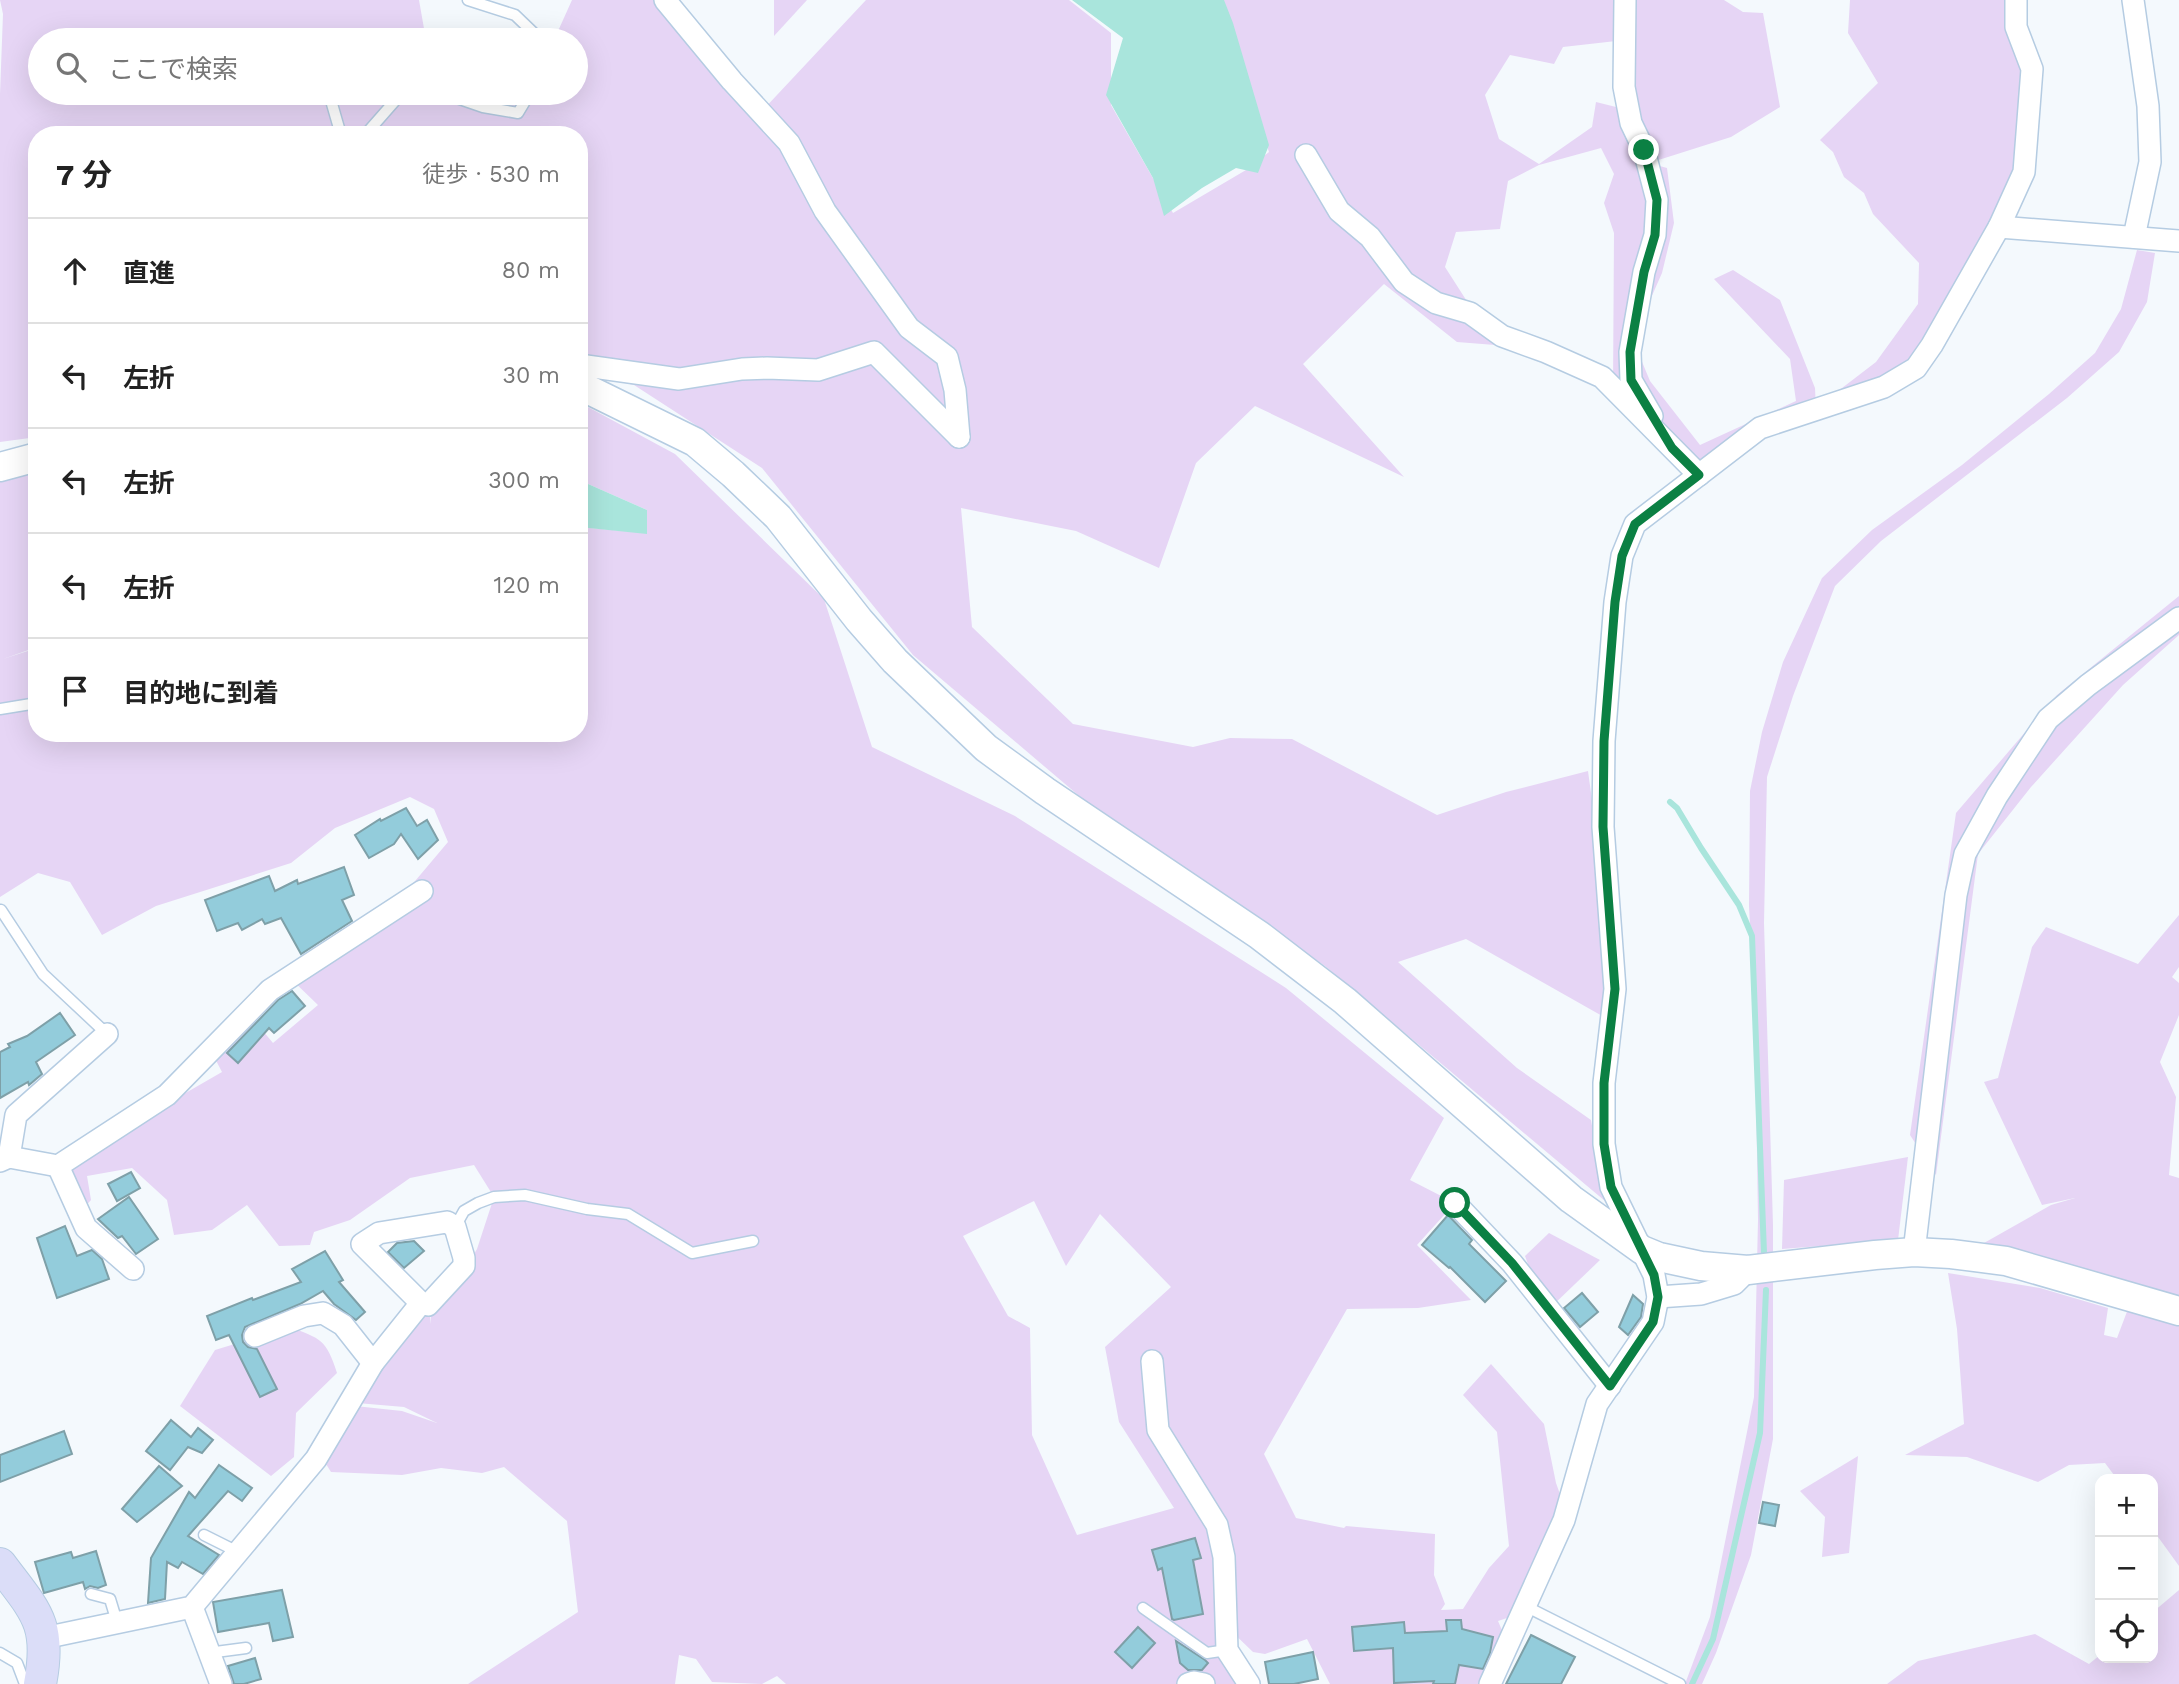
<!DOCTYPE html>
<html lang="ja">
<head>
<meta charset="utf-8">
<style>
	:root { --surface:#fff; --page:#f6f6f6; --text:#222; --muted:#767676; --line:#e0e0e0 }
	body { margin:0; font-family:"Work Sans","Noto Sans JP",sans-serif; background:var(--page); color:var(--text) }
	.controls { position:absolute; right:21px; bottom:21px; display:grid; overflow:hidden; border-radius:14px; box-shadow:0 7px 28px #0002 }
	.controls button { width:63px; height:63px; display:grid; place-items:center; padding:0; border:0; border-bottom:2px solid var(--line); background:var(--surface); color:var(--text); font:35px sans-serif }
	.stop { position:absolute; width:21px; height:21px; margin:-16px; border:5px solid #0b8043; border-radius:50%; background:#fff }
	.stop.end { background:#0b8043; border-color:#fff; box-shadow:0 2px 7px #0008 }
	.list { margin:0; padding:0; list-style:none }
	h2 { display:flex; justify-content:space-between; align-items:center; height:91px; margin:0; padding:0 28px; font-size:30px }
	h2 small { font-size:23px; font-weight:400; color:var(--muted) }
	.list li { display:grid; grid-template-columns:46px 1fr auto; gap:21px; align-items:center; box-sizing:border-box; height:105px; padding:0 28px; border-top:2px solid var(--line) }
	.list b { display:block; font-size:26px; white-space:nowrap }
	.list em { font-size:23px; font-style:normal; color:var(--muted) }
	.icon { flex:none; width:38px; height:38px; fill:none; stroke:currentColor; stroke-width:2; stroke-linecap:round; stroke-linejoin:round }
	.map { position:relative; flex:none; width:2179px; height:1684px; overflow:hidden }
	.search { position:absolute; background:var(--surface); box-shadow:0 7px 28px #0002; left:28px; top:28px; width:560px; height:77px; display:flex; align-items:center; gap:18px; box-sizing:border-box; padding:0 24px; border-radius:38px; color:var(--muted); font-size:26px }
	.panel { position:absolute; background:var(--surface); box-shadow:0 7px 28px #0002; left:28px; top:126px; width:560px; height:616px; border-radius:28px }
	.map>svg:first-child { display:block }
</style>
</head>
<body>
<div class="map">
<svg width="2179" height="1684" viewBox="0 0 2179 1684">
	<rect width="100%" height="100%" fill="#f4f9fd"/>
	<!-- green -->
	<g fill="#e6d5f5" fill-rule="evenodd">
		<path d="M 0,0 L 419,0 L 426,40 L 40,40 L 40,93 L 576,93 L 576,40 L 554,40 L 572,0 L 672,0 L 761,112 L 866,0 L 1069,0 L 1111,33 L 1111,105 L 1173,213 L 1246,170 L 1269,152 L 1218,0 L 1724,0 L 1743,12 L 1763,13 L 1780,107 L 1731,137 L 1649,163 L 1667,168 L 1674,223 L 1662,273 L 1647,307 L 1640,357 L 1650,381 L 1700,445 L 1796,401 L 1790,359 L 1714,279 L 1733,270 L 1780,300 L 1815,388 L 1816,409 L 1695,472 L 1613,388 L 1614,233 L 1604,203 L 1614,174 L 1601,148 L 1539,165 L 1508,181 L 1500,229 L 1456,232 L 1445,267 L 1495,345 L 1457,342 L 1384,284 L 1303,364 L 1404,477 L 1255,406 L 1196,463 L 1159,568 L 1076,531 L 961,508 L 972,627 L 1073,724 L 1193,747 L 1230,738 L 1292,739 L 1437,815 L 1506,792 L 1588,771 L 1611,939 L 1604,1017 L 1466,939 L 1398,962 L 1517,1068 L 1591,1120 L 1605,1201 L 1325,966 L 1084,800 L 913,655 L 762,468 L 634,385 L 579,373 L 579,135 L 37,135 L 37,437 L 0,442 L 0,94 L 3,14 ZM 1625,40 L 1624,109 L 1596,102 L 1592,127 L 1539,164 L 1499,139 L 1485,95 L 1510,55 L 1554,64 L 1563,47 Z"/>
		<path d="M 774,0 L 807,0 L 774,36 Z"/>
		<path d="M 1850,0 L 2014,0 L 2032,71 L 2025,156 L 1922,350 L 1882,385 L 1829,398 L 1876,362 L 1918,304 L 1919,263 L 1873,214 L 1864,193 L 1844,177 L 1833,152 L 1820,140 L 1878,83 L 1848,33 Z"/>
		<path d="M 2137,250 L 2155,253 L 2147,302 L 2119,352 L 2067,398 L 1881,541 L 1835,586 L 1793,696 L 1767,777 L 1764,923 L 1773,1225 L 1773,1439 L 1751,1555 L 1716,1653 L 1702,1684 L 1685,1684 L 1710,1617 L 1754,1397 L 1758,1220 L 1755,1023 L 1749,906 L 1750,791 L 1762,732 L 1783,662 L 1822,578 L 1872,530 L 1962,465 L 2049,394 L 2095,353 L 2121,309 Z"/>
		<path d="M 579,405 L 586,406 L 675,454 L 824,599 L 872,747 L 1015,816 L 1286,988 L 1444,1118 L 1410,1180 L 1455,1203 L 1417,1245 L 1471,1300 L 1418,1308 L 1347,1309 L 1264,1454 L 1296,1518 L 1344,1528 L 1346,1526 L 1435,1534 L 1434,1575 L 1445,1604 L 1441,1610 L 1463,1609 L 1489,1568 L 1509,1546 L 1497,1432 L 1463,1395 L 1491,1364 L 1544,1424 L 1556,1483 L 1561,1497 L 1537,1567 L 1513,1616 L 1498,1621 L 1504,1635 L 1481,1684 L 1330,1684 L 1307,1639 L 1265,1654 L 1253,1652 L 1226,1626 L 1242,1684 L 786,1684 L 777,1676 L 762,1684 L 712,1682 L 696,1659 L 679,1655 L 675,1684 L 468,1684 L 578,1612 L 567,1521 L 504,1467 L 482,1473 L 441,1468 L 402,1475 L 331,1472 L 326,1464 L 355,1406 L 402,1411 L 437,1423 L 404,1407 L 357,1403 L 428,1305 L 431,1324 L 430,1290 L 462,1274 L 477,1249 L 494,1197 L 474,1165 L 410,1178 L 350,1220 L 314,1232 L 310,1245 L 279,1246 L 247,1205 L 212,1230 L 174,1235 L 167,1200 L 132,1168 L 87,1176 L 91,1200 L 83,1209 L 64,1173 L 156,1110 L 222,1072 L 211,1051 L 248,1013 L 273,1043 L 318,1005 L 289,977 L 383,919 L 448,842 L 434,809 L 410,797 L 335,828 L 291,863 L 156,906 L 102,935 L 70,882 L 38,873 L 0,897 L 0,478 L 37,471 L 37,647 L 3,659 L 37,648 L 37,733 L 579,733 L 579,527 L 647,533 L 647,510 L 579,480 ZM 1034,1201 L 1066,1266 L 1100,1214 L 1171,1287 L 1105,1347 L 1119,1422 L 1174,1508 L 1077,1535 L 1032,1435 L 1030,1328 L 1008,1316 L 963,1236 Z"/>
		<path d="M 2179,596 L 2179,635 L 2123,685 L 2031,787 L 1978,854 L 1936,1175 L 1910,1135 L 1956,813 L 2057,695 Z"/>
		<path d="M 2179,915 L 2179,967 L 2172,977 L 2179,983 L 2179,1015 L 2160,1062 L 2176,1097 L 2169,1175 L 2179,1178 L 2179,1305 L 1984,1243 L 2051,1205 L 2075,1198 L 2042,1205 L 1984,1082 L 1998,1078 L 2032,947 L 2046,927 L 2138,964 Z"/>
		<path d="M 1908,1157 L 1898,1240 L 1782,1249 L 1784,1180 Z"/>
		<path d="M 1549,1233 L 1600,1260 L 1550,1308 L 1536,1286 L 1525,1256 Z"/>
		<path d="M 1948,1273 L 2040,1288 L 2108,1308 L 2104,1335 L 2117,1338 L 2128,1309 L 2179,1321 L 2179,1566 L 2153,1530 L 2153,1479 L 2117,1479 L 2105,1463 L 2069,1465 L 2038,1482 L 1967,1457 L 1905,1455 L 1964,1424 L 1957,1329 Z"/>
		<path d="M 290,1327 C 321,1339 326,1339 337,1373 L 296,1413 L 294,1457 L 271,1476 L 180,1406 L 215,1350 Z"/>
		<path d="M 1858,1456 L 1849,1553 L 1822,1557 L 1825,1517 L 1800,1491 Z"/>
		<path d="M 2179,1590 L 2179,1684 L 1887,1684 L 1918,1661 L 2035,1634 L 2089,1664 L 2100,1655 L 2100,1658 L 2153,1658 L 2153,1612 Z"/>
	</g>
	<!-- water -->
	<g fill="#a9e5dc">
		<path d="M 1072,0 L 1224,0 L 1233,23 L 1269,145 L 1258,173 L 1236,168 L 1202,188 L 1164,216 L 1153,178 L 1106,95 L 1123,38 Z"/>
		<path d="M 579,480 L 647,510 L 647,534 L 579,527 Z"/>
	</g>
	<g fill="none" stroke-linecap="round" stroke-linejoin="round">
		<!-- stream -->
		<g stroke="#a9e5dc" stroke-width="6">
			<path d="M 1670,802 L 1677,808 L 1701,848 L 1739,905 L 1752,936 L 1764,1253"/>
			<path d="M 1692,1684 L 1713,1639 L 1760,1433 L 1766,1290"/>
		</g>
	</g>
	<!-- building -->
	<g fill="#93ccdb" stroke="#7ea0a8" stroke-width="2">
		<path d="M 406,808 L 417,826 L 427,820 L 438,840 L 418,859 L 401,834 L 394,844 L 369,858 L 355,835 L 380,819 L 381,821 Z"/>
		<path d="M 344,867 L 354,895 L 342,900 L 352,921 L 301,954 L 281,918 L 265,924 L 262,919 L 242,930 L 238,923 L 217,931 L 205,900 L 269,876 L 275,891 L 297,880 L 298,884 Z"/>
		<path d="M 292,991 L 305,1006 L 274,1033 L 269,1028 L 238,1063 L 227,1053 L 278,1000 Z"/>
		<path d="M 60,1013 L 75,1035 L 36,1062 L 42,1074 L 29,1085 L 28,1082 L 0,1098 L 0,1052 L 10,1047 L 8,1044 L 27,1036 Z"/>
		<path d="M 131,1172 L 140,1188 L 117,1201 L 108,1184 Z"/>
		<path d="M 129,1197 L 158,1239 L 136,1254 L 122,1236 L 118,1238 L 98,1219 Z"/>
		<path d="M 1448,1215 L 1472,1240 L 1469,1244 L 1506,1281 L 1485,1302 L 1450,1267 L 1449,1268 L 1422,1245 Z"/>
		<path d="M 65,1226 L 77,1256 L 92,1250 L 102,1259 L 109,1279 L 57,1298 L 37,1238 Z"/>
		<path d="M 414,1241 L 424,1251 L 404,1268 L 388,1252 L 397,1243 Z"/>
		<path d="M 325,1251 L 343,1280 L 339,1282 L 365,1312 L 356,1320 L 334,1304 L 323,1291 L 300,1304 L 245,1327 L 242,1335 L 243,1342 L 248,1347 L 257,1349 L 277,1389 L 260,1397 L 229,1335 L 216,1340 L 207,1316 L 252,1298 L 253,1300 L 301,1282 L 292,1269 Z"/>
		<path d="M 1582,1293 L 1598,1312 L 1580,1327 L 1564,1308 Z"/>
		<path d="M 1633,1295 L 1643,1304 L 1641,1317 L 1628,1335 L 1619,1327 Z"/>
		<path d="M 171,1420 L 191,1437 L 198,1428 L 213,1440 L 202,1453 L 188,1447 L 170,1470 L 146,1451 Z"/>
		<path d="M 64,1431 L 72,1454 L 0,1482 L 0,1455 Z"/>
		<path d="M 219,1465 L 252,1488 L 242,1501 L 228,1491 L 188,1536 L 219,1555 L 203,1574 L 182,1562 L 178,1568 L 167,1562 L 165,1599 L 148,1603 L 151,1558 L 189,1492 L 195,1498 Z"/>
		<path d="M 159,1466 L 182,1486 L 137,1522 L 122,1509 Z"/>
		<path d="M 1763,1502 L 1779,1505 L 1775,1526 L 1759,1523 Z"/>
		<path d="M 1195,1538 L 1201,1558 L 1193,1560 L 1203,1614 L 1174,1620 L 1172,1619 L 1162,1568 L 1158,1570 L 1152,1550 Z"/>
		<path d="M 96,1551 L 106,1585 L 98,1588 L 90,1586 L 85,1589 L 83,1582 L 44,1593 L 35,1562 L 71,1552 L 73,1558 Z"/>
		<path d="M 282,1590 L 293,1637 L 273,1641 L 269,1623 L 218,1632 L 213,1602 Z"/>
		<path d="M 1446,1620 L 1461,1620 L 1462,1629 L 1493,1637 L 1490,1653 L 1483,1669 L 1459,1665 L 1455,1684 L 1433,1684 L 1434,1681 L 1394,1683 L 1393,1648 L 1354,1651 L 1352,1627 L 1404,1622 L 1405,1633 L 1447,1631 Z"/>
		<path d="M 1138,1627 L 1155,1643 L 1132,1668 L 1115,1652 Z"/>
		<path d="M 1531,1635 L 1575,1657 L 1561,1684 L 1506,1684 Z"/>
		<path d="M 1176,1641 L 1205,1660 L 1208,1663 L 1202,1670 L 1188,1670 L 1180,1663 Z"/>
		<path d="M 1313,1652 L 1318,1679 L 1294,1684 L 1269,1684 L 1265,1662 Z"/>
		<path d="M 255,1658 L 261,1679 L 244,1684 L 234,1684 L 228,1666 Z"/>
	</g>
	<g fill="none" stroke-linecap="round" stroke-linejoin="round">
		<!-- service casing -->
		<g stroke="#b5cce2" stroke-width="13">
			<g id="service">
				<path d="M 468,0 L 515,15 L 541,40"/>
				<path d="M 330,97 L 341,135"/>
				<path d="M 365,135 L 401,94 L 451,96 L 483,107 L 518,113 L 530,93"/>
				<path d="M 0,709 L 37,703"/>
				<path d="M 1,910 L 43,974 L 107,1034"/>
				<path d="M 455,1227 L 464,1211 L 478,1203 L 494,1197 L 525,1195 L 587,1209 L 628,1214 L 692,1253 L 753,1241"/>
				<path d="M 204,1535 L 238,1552"/>
				<path d="M 91,1594 L 110,1599 L 117,1622"/>
				<path d="M 1525,1606 L 1680,1684"/>
				<path d="M 1143,1608 L 1207,1653 L 1227,1650"/>
				<path d="M 0,1653 L 17,1663 L 25,1684"/>
				<path d="M 208,1653 L 246,1648"/>
			</g>
		</g>
		<!-- minor casing -->
		<g stroke="#b5cce2" stroke-width="24">
			<g id="minor">
				<path d="M 665,0 L 732,81 L 789,143 L 825,211 L 909,328 L 947,357 L 955,390 L 959,437"/>
				<path d="M 1625,0 L 1624,87 L 1631,123 L 1644,150 L 1657,200 L 1655,235 L 1644,272 L 1630,352 L 1631,380 L 1652,416"/>
				<path d="M 2133,0 L 2148,106 L 2150,162 L 2134,237"/>
				<path d="M 1306,155 L 1339,211 L 1370,237 L 1404,282 L 1436,303 L 1470,313 L 1502,336 L 1546,352 L 1602,377 L 1699,475"/>
				<path d="M 1999,227 L 2179,241"/>
				<path d="M 579,365 L 679,379 L 742,369 L 767,368 L 818,370 L 874,352 L 959,437"/>
				<path d="M 9,1157 L 16,1115 L 107,1034"/>
				<path d="M 0,1161 L 9,1157 L 58,1166 L 167,1095 L 270,990 L 422,891"/>
				<path d="M 58,1166 L 86,1228 L 133,1269"/>
				<path d="M 1455,1203 L 1512,1263 L 1610,1386"/>
				<path d="M 1914,1252 L 1956,895 L 1965,854 L 1997,796 L 2048,719 L 2088,685 L 2179,618"/>
				<path d="M 1658,1297 L 1701,1294 L 1734,1284 L 1748,1270"/>
				<path d="M 255,1336 L 304,1316 L 323,1313 L 343,1325 L 373,1363"/>
				<path d="M 1152,1361 L 1158,1430 L 1217,1525 L 1224,1557 L 1227,1650 L 1249,1684"/>
				<path d="M 192,1607 L 221,1684"/>
				<path d="M 44,1638 L 192,1607 L 316,1459 L 373,1363 L 421,1303 L 428,1305 L 464,1266 L 464,1258 L 455,1227 L 447,1222 L 379,1233 L 362,1244 L 421,1303"/>
				<path d="M 1188,1684 L 1194,1682 L 1204,1684"/>
				<path d="M 1490,1684 L 1564,1520 L 1597,1404 L 1653,1322 L 1658,1297 L 1654,1275 L 1611,1187 L 1604,1144 L 1604,1083 L 1615,989 L 1603,827 L 1604,741 L 1615,602 L 1622,556 L 1635,524 L 1760,428 L 1884,387 L 1916,368 L 1932,345 L 1999,227 L 2024,172 L 2032,69 L 2016,27 L 2016,0"/>
			</g>
		</g>
		<!-- tertiary casing -->
		<g stroke="#b5cce2" stroke-width="31">
			<g id="tertiary">
				<path d="M 579,385 L 695,442 L 733,474 L 778,517 L 859,620 L 895,661 L 986,748 L 1045,791 L 1259,935 L 1345,1001 L 1571,1199 L 1642,1250 L 1659,1257 L 1701,1266 L 1748,1270 L 1875,1255 L 1914,1252 L 1951,1254 L 2006,1261 L 2179,1311"/>
				<path d="M 0,467 L 37,457"/>
			</g>
		</g>
		<!-- secondary casing -->
		<g stroke="#b5cce2" stroke-width="34">
			<path id="secondary" d="M 0,1564 C 35,1611 52,1623 40,1684"/>
		</g>
		<!-- service -->
		<use href="#service" stroke="#fff" stroke-width="10"/>
		<!-- minor -->
		<use href="#minor" stroke="#fff" stroke-width="21"/>
		<!-- tertiary -->
		<use href="#tertiary" stroke="#fff" stroke-width="28"/>
		<!-- secondary -->
		<use href="#secondary" stroke="#dbddf8" stroke-width="32"/>
	</g>
	<g fill="none" stroke-linecap="round" stroke-linejoin="round">
		<!-- route -->
		<path stroke="#0b8043" stroke-width="9" d="M 1455,1203 L 1512,1263 L 1610,1386 L 1653,1322 L 1658,1297 L 1654,1275 L 1611,1187 L 1604,1144 L 1604,1083 L 1615,989 L 1603,827 L 1604,741 L 1615,602 L 1622,556 L 1635,524 L 1699,475 L 1672,448 L 1631,380 L 1630,352 L 1644,272 L 1655,235 L 1657,200 L 1644,150"/>
	</g>
</svg>
<div class="controls">
<button>+</button>
<button>−</button>
<button><svg class="icon" aria-label="locate" viewBox="0 0 24 24"><circle cx="12" cy="12" r="6"/><path d="M12 2v4M12 18v4M2 12h4M18 12h4"/></svg></button>
</div>
<div class="stop" style="left:1455px;top:1203px"></div>
<div class="stop end" style="left:1644px;top:150px"></div>
<div class="search"><svg class="icon" aria-label="search" viewBox="0 0 24 24"><circle cx="10" cy="10" r="6"/><path d="M15 15l6 6"/></svg>ここで検索</div>
<section class="panel">
<h2>7 分<small>徒歩 · 530 m</small></h2>
<ul class="list">
<li><svg class="icon" aria-label="ahead" viewBox="0 0 24 24"><path d="M12 20V5M6 11l6-6 6 6"/></svg><div><b>直進</b></div><em>80 m</em></li>
<li><svg class="icon" aria-label="left" viewBox="0 0 24 24"><path d="M17 20v-9H6M10 6l-5 5 5 5"/></svg><div><b>左折</b></div><em>30 m</em></li>
<li><svg class="icon" aria-label="left" viewBox="0 0 24 24"><path d="M17 20v-9H6M10 6l-5 5 5 5"/></svg><div><b>左折</b></div><em>300 m</em></li>
<li><svg class="icon" aria-label="left" viewBox="0 0 24 24"><path d="M17 20v-9H6M10 6l-5 5 5 5"/></svg><div><b>左折</b></div><em>120 m</em></li>
<li><svg class="icon" aria-label="arrive" viewBox="0 0 24 24"><path d="M6 21V4h12l-3 4 3 4H6"/></svg><div><b>目的地に到着</b></div></li>
</ul>
</section>
</div>
</body>
</html>
